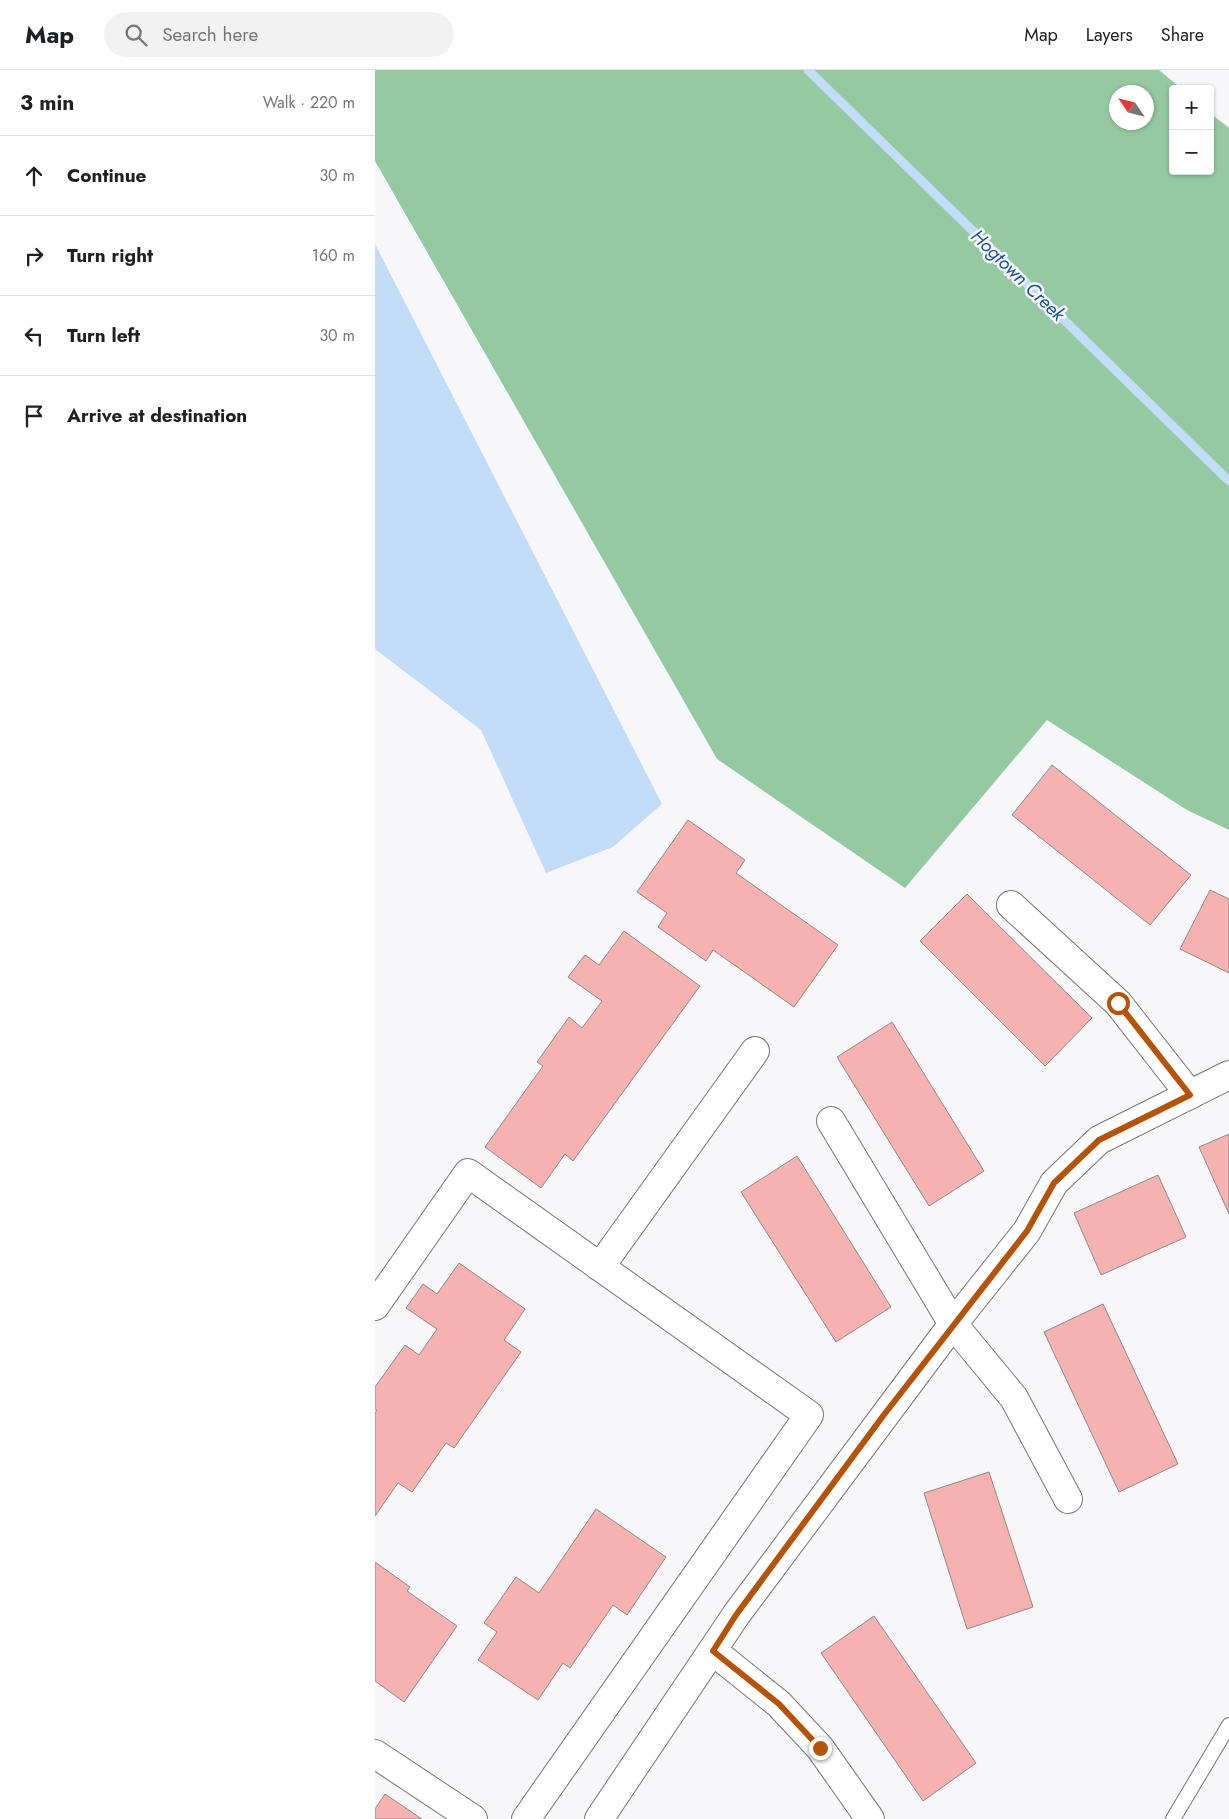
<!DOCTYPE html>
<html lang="en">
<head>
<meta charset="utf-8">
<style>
	:root { --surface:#fff; --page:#f2f2f2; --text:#202124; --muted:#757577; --line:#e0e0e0 }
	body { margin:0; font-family:Jost,sans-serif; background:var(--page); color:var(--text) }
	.controls { position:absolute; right:15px; top:15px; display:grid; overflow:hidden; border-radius:5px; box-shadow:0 1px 4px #0004 }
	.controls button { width:45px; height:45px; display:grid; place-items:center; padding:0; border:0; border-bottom:1px solid var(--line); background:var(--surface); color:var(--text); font:25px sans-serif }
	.compass { position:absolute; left:734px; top:15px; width:45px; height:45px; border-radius:50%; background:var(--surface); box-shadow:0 1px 4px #0004; rotate:305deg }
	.stop { position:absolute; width:15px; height:15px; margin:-11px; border:4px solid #b45309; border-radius:50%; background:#fff }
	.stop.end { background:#b45309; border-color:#fff; box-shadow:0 1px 5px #0008 }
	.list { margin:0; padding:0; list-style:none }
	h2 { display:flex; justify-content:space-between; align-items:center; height:65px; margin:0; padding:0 20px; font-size:21px }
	h2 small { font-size:16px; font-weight:400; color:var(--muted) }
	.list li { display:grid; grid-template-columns:32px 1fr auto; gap:15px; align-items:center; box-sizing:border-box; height:80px; padding:0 20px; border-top:1px solid var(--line) }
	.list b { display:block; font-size:19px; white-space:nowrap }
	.list em { font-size:16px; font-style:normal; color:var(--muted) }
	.icon { flex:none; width:28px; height:28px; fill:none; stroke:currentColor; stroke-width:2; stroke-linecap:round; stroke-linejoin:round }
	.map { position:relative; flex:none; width:854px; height:1749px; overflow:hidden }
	header { display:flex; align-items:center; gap:30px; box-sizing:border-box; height:70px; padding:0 25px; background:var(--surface); border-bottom:1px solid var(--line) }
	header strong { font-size:24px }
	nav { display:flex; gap:28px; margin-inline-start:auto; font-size:18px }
	.search { width:350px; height:45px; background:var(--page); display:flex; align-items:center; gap:12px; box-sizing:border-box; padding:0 18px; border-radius:28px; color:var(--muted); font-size:19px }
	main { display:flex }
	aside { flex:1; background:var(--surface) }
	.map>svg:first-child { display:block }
</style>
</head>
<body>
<header>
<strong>Map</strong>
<div class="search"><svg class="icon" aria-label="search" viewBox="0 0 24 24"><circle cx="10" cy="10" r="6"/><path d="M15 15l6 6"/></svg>Search here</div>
<nav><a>Map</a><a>Layers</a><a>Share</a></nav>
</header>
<main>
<aside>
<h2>3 min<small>Walk · 220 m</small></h2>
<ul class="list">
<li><svg class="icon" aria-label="ahead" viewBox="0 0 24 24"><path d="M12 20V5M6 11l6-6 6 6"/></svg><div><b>Continue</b></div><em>30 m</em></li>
<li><svg class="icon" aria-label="right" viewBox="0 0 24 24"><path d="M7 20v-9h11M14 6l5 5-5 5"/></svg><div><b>Turn right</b></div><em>160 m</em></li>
<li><svg class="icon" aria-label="left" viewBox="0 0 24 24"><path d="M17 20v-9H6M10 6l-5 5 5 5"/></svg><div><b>Turn left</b></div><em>30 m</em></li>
<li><svg class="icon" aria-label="arrive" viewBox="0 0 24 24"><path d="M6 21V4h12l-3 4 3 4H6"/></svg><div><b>Arrive at destination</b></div></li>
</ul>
</aside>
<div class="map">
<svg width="854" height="1749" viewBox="0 0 854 1749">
	<rect width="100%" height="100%" fill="#f7f7fa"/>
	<!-- forest -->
	<path fill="#94c9a1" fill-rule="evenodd" d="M 0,0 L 784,0 L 807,19 L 798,19 L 798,101 L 835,101 L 835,43 L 854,58 L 854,760 L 812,740 L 672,650 L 530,818 L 342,689 L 0,91 ZM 742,22 L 772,22 L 772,52 L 742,52 Z"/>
	<!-- water -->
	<path fill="#c3ddf9" d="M 0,174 L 287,734 L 238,777 L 171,803 L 106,660 L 0,579 Z"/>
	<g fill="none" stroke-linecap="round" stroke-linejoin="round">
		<!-- stream -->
		<path stroke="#c3ddf9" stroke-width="9" d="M 433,0 L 854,411"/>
	</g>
	<!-- building -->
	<g fill="#f6b2b0" stroke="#8d8a8a">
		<path d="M 677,695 L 816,805 L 775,855 L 637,745 Z"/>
		<path d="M 313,750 L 370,790 L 361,803 L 463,875 L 419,937 L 338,880 L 331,891 L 283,857 L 292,843 L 262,822 Z"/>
		<path d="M 835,820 L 854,829 L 854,903 L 805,879 Z"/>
		<path d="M 592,824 L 717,948 L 670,996 L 545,871 Z"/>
		<path d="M 249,861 L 325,916 L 198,1091 L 190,1084 L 166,1118 L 110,1077 L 168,996 L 162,992 L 194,947 L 207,958 L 227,931 L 193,907 L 210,885 L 224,895 Z"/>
		<path d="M 517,952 L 609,1101 L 554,1136 L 462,987 Z"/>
		<path d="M 854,1064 L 854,1144 L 824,1077 Z"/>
		<path d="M 422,1086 L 516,1237 L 461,1272 L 366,1122 Z"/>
		<path d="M 783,1105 L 811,1167 L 726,1205 L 699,1143 Z"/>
		<path d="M 84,1193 L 150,1239 L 129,1270 L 146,1282 L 79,1378 L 71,1373 L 37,1422 L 23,1413 L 0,1446 L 0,1343 L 2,1340 L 0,1339 L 0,1317 L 30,1275 L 44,1285 L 62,1259 L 31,1238 L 48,1214 L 62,1224 Z"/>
		<path d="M 728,1234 L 803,1394 L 744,1422 L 669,1262 Z"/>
		<path d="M 614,1402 L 658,1537 L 592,1559 L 549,1423 Z"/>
		<path d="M 221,1439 L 291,1487 L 252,1545 L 238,1535 L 195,1598 L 188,1593 L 163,1630 L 103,1590 L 122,1562 L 109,1553 L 141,1507 L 164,1523 Z"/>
		<path d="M 0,1492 L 35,1517 L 32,1521 L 82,1556 L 29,1632 L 0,1611 Z"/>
		<path d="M 499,1546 L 601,1693 L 548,1731 L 446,1583 Z"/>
		<path d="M 10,1724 L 47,1749 L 0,1749 L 0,1739 Z"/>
	</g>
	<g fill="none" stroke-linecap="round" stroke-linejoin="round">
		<!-- lane casing -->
		<g stroke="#757577" stroke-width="16">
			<path id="lane" d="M 798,1749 L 854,1655"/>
		</g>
		<!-- street casing -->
		<g stroke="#757577" stroke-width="30">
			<g id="street">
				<path d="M 636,835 L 743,933 L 815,1025"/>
				<path d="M 456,1051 L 578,1254 L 652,1161 L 679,1113 L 724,1070 L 854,1005"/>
				<path d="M 225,1197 L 380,981"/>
				<path d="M 0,1236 L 93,1103 L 434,1345 L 151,1749"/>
				<path d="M 338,1581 L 404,1634 L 445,1678 L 495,1749"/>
				<path d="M 0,1684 L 98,1749"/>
				<path d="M 224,1749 L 361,1545 L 578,1254 L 639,1328 L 693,1429"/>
			</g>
		</g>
		<!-- lane -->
		<use href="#lane" stroke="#fff" stroke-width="14"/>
		<!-- street -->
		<use href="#street" stroke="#fff" stroke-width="28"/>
	</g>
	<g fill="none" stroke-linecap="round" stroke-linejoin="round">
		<!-- route -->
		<path stroke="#b45309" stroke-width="6" d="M 445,1678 L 404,1634 L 338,1581 L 361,1545 L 508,1346 L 652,1161 L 679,1113 L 724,1070 L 815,1025 L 743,933"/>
	</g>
	<g text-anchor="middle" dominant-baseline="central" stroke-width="5" stroke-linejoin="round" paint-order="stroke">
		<!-- water labels -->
		<g font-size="19" font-style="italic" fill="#1b558e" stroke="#f7f7fa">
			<text transform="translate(643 205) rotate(44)">Hogtown Creek</text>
		</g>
	</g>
</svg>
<div class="controls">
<button>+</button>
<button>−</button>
</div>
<svg class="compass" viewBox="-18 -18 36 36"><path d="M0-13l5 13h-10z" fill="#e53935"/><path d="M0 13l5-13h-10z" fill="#757577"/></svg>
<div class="stop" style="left:743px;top:933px"></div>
<div class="stop end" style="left:445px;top:1678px"></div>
</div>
</main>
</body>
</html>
